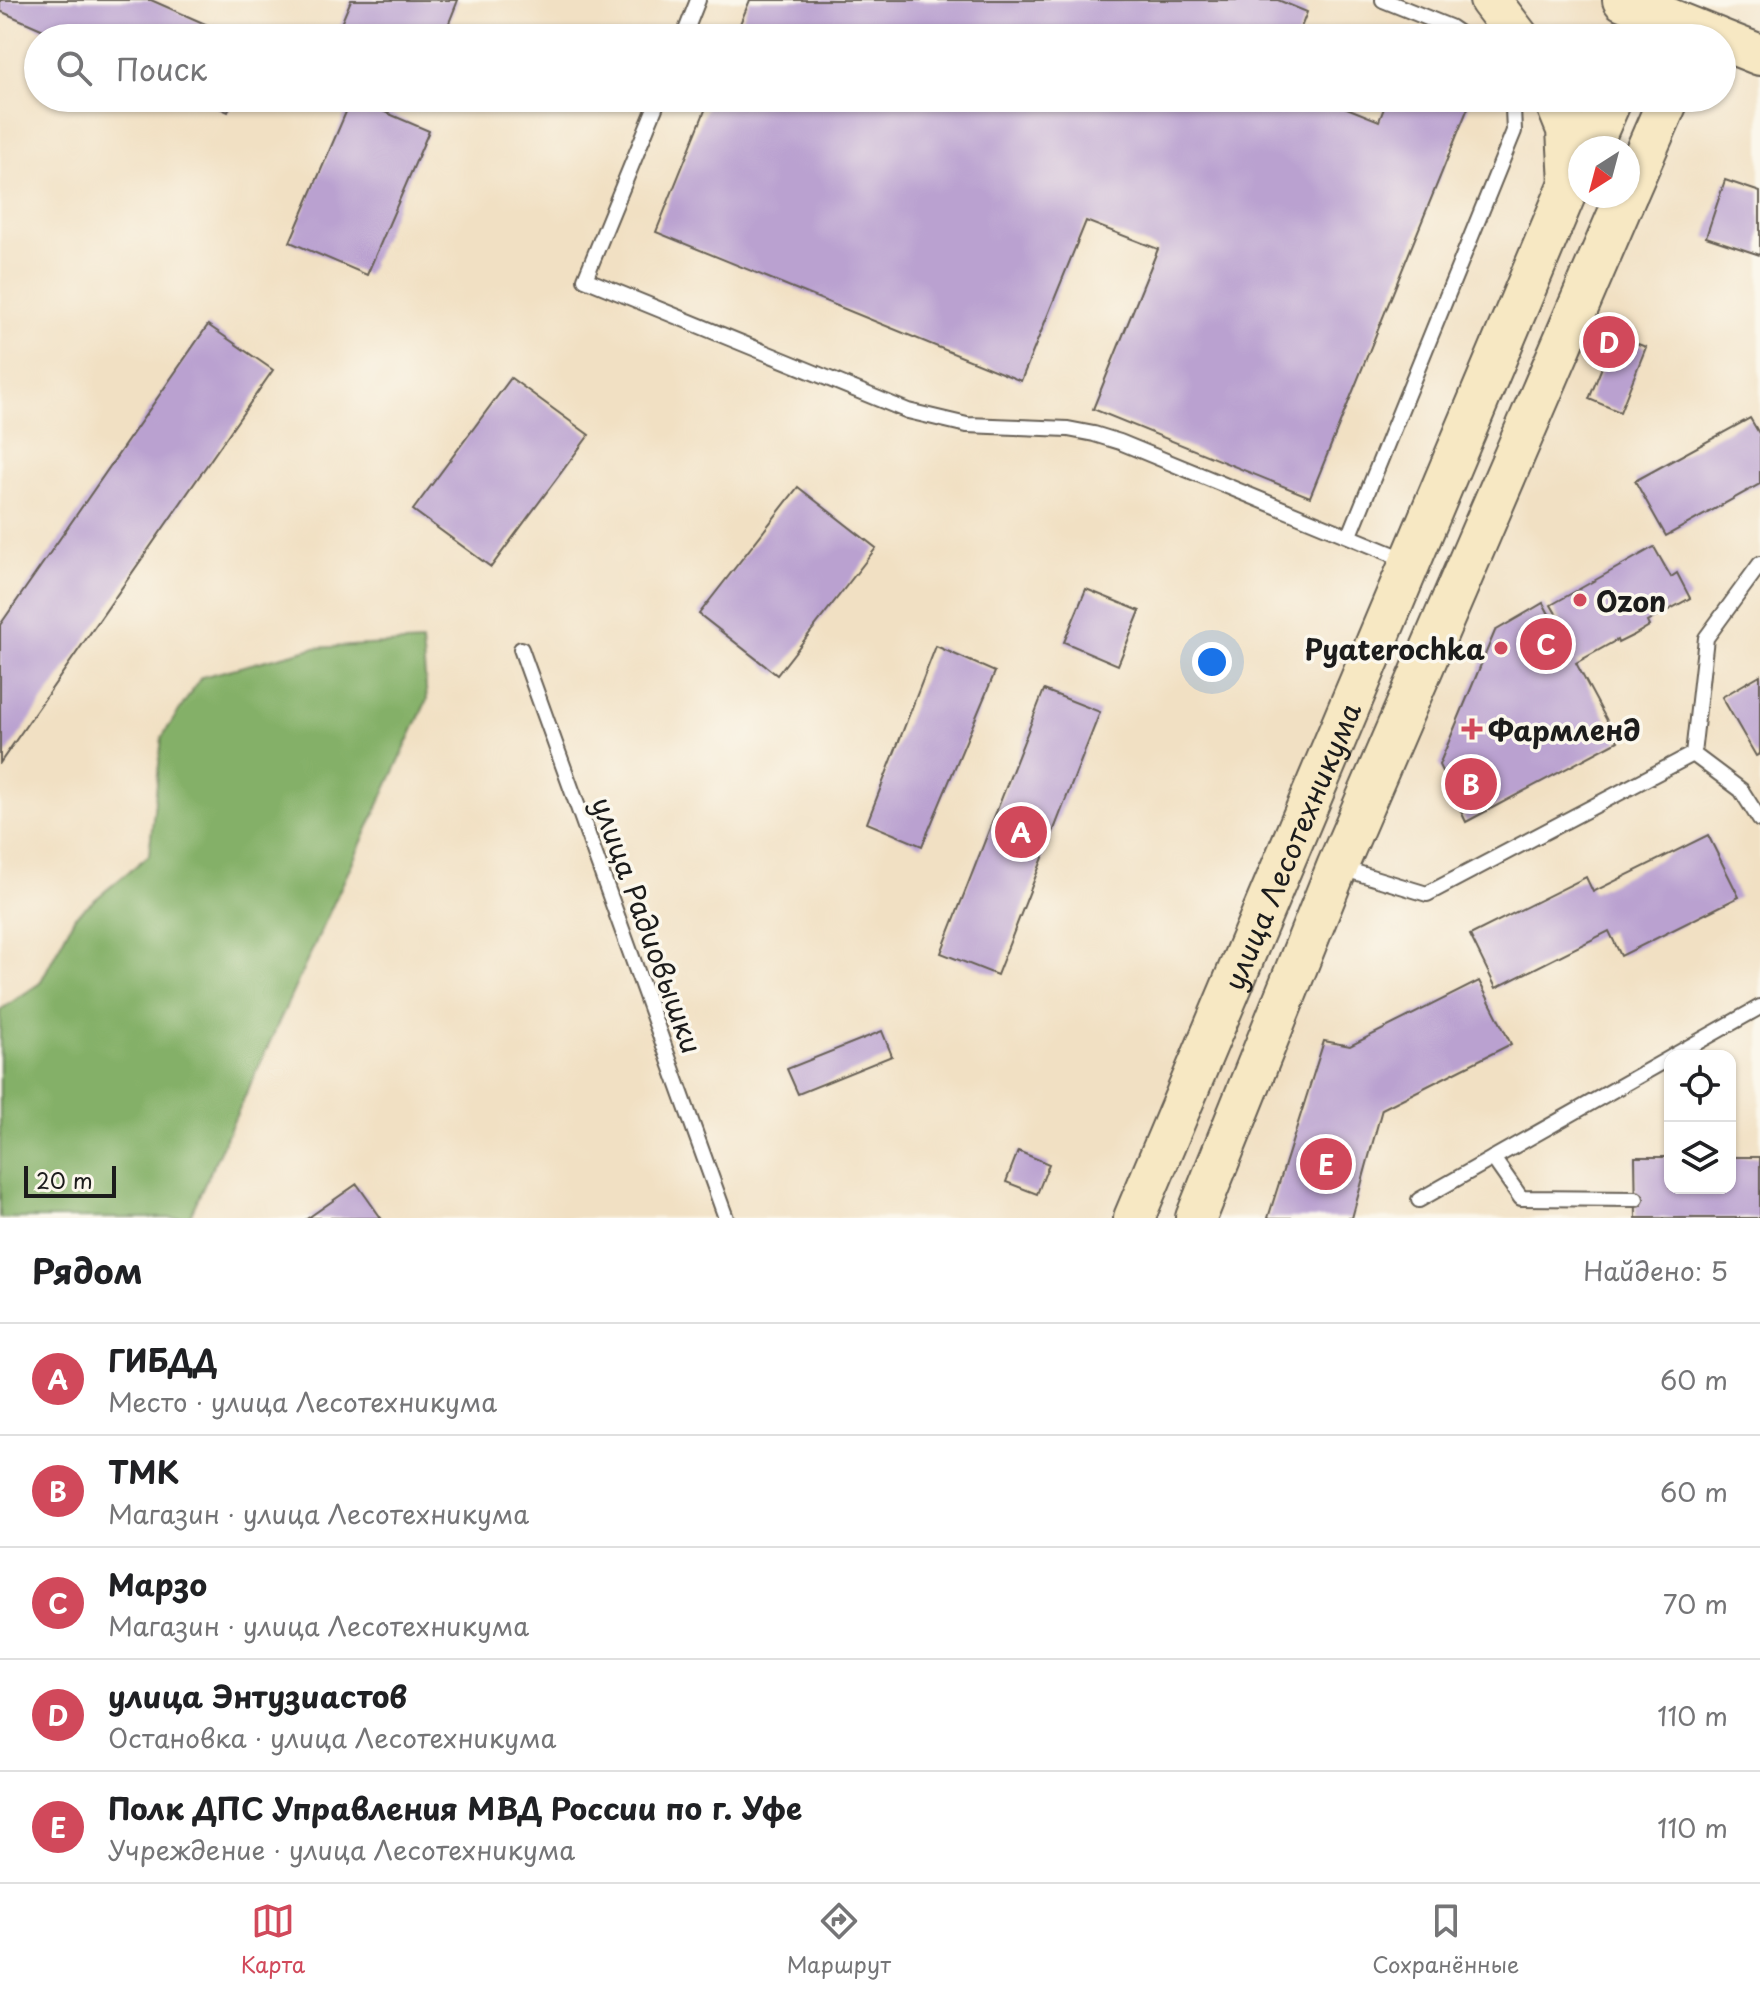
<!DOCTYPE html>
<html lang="ru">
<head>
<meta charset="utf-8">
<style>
	:root { --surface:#fff; --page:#f2f2f2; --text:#202124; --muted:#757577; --line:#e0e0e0; --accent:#d1495b }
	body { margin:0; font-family:"Playpen Sans",sans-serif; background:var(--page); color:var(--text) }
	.controls { position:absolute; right:24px; bottom:24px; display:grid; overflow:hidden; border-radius:16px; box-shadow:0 2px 6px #0004 }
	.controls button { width:72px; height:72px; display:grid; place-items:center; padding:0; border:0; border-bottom:2px solid var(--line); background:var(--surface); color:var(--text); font:40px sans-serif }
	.compass { position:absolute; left:1568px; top:136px; width:72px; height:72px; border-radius:50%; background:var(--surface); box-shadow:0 2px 6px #0004; rotate:216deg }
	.scale { position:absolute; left:24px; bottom:20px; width:92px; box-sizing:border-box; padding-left:8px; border:4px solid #1c1c1c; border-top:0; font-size:22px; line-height:28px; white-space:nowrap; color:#1c1c1c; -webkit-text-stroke:6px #fbf7ec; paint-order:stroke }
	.you { position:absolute; left:1212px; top:662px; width:28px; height:28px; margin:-20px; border:6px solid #fff; border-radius:50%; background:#1a73e8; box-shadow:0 0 0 12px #1a73e833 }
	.badge { display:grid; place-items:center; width:52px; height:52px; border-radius:50%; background:var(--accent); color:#fff; font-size:26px; font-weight:700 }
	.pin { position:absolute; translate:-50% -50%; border:4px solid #fff; box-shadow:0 2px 8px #0006 }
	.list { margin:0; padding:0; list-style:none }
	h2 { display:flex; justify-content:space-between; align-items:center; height:104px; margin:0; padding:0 32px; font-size:34px }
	h2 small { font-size:26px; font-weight:400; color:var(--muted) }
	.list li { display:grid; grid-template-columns:52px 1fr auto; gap:24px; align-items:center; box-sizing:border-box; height:112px; padding:0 32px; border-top:2px solid var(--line) }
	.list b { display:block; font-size:30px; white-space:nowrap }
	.list p { margin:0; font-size:26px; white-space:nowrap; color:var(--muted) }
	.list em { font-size:26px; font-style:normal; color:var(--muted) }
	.icon { flex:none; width:44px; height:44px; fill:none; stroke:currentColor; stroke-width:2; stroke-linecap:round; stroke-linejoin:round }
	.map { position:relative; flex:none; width:1760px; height:1218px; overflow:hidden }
	.search { position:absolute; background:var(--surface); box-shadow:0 2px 6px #0004; left:24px; right:24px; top:24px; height:88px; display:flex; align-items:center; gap:20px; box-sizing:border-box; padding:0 28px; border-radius:44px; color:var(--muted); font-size:30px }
	.sheet { height:664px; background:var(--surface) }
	nav { display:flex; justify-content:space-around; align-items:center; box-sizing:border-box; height:112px; border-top:2px solid var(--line); background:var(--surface); font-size:22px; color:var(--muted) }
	nav a { display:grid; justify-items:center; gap:4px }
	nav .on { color:var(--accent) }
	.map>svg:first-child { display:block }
</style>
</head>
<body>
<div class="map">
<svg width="1760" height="1218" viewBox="0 0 1760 1218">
	<rect width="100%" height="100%" fill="#fbf7ec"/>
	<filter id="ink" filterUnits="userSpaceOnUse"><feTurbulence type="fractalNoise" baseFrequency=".0125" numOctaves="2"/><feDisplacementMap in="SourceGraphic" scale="16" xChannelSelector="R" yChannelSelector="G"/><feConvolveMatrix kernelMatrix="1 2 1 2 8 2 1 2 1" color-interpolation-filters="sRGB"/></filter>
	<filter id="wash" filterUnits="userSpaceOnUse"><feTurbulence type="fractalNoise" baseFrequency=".006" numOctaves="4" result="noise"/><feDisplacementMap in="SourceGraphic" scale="32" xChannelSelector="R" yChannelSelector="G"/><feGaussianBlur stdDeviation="1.8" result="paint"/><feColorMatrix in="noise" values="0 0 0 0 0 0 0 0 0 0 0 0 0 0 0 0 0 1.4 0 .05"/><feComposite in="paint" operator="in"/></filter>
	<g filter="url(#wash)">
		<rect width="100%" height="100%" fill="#f1e0c3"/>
		<!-- forest -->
		<path fill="#84b068" stroke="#506642" stroke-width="2" d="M 422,642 L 427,700 L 189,1218 L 0,1218 L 0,1010 L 40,983 L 75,916 L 149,855 L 162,737 L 201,677 L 313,648 Z"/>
		<g id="blocks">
			<!-- building -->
			<g fill="#baa1d0">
				<path d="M 0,0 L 151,0 L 237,38 L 62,38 L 0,11 Z"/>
				<path d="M 351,0 L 458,0 L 443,38 L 335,38 Z"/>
				<path d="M 750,0 L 1278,0 L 1307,12 L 1297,38 L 734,38 Z"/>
				<path d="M 198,98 L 234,98 L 228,112 Z"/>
				<path d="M 352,98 L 429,131 L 367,275 L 290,242 Z"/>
				<path d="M 710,98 L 1322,98 L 1379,121 L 1388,98 L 1472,98 L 1310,497 L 1093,409 L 1158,249 L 1086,221 L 1021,381 L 656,232 Z"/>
				<path d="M 1725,180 L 1760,192 L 1760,255 L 1706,237 Z"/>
				<path d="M 208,325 L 273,370 L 0,763 L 0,625 Z"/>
				<path d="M 1615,335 L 1646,347 L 1620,412 L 1589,399 Z"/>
				<path d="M 511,378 L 589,435 L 491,567 L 413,510 Z"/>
				<path d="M 1750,418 L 1760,435 L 1760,484 L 1666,536 L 1635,481 Z"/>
				<path d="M 798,487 L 876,548 L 777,675 L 699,614 Z"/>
				<path d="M 1654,547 L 1671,577 L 1677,573 L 1690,598 L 1647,622 L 1649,626 L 1634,635 L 1618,643 L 1617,640 L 1576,663 L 1618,741 L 1466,822 L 1439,765 L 1495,631 L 1543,603 L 1562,638 L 1568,634 L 1551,605 Z"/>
				<path d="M 1086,589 L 1140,611 L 1118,665 L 1064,642 Z"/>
				<path d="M 936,646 L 995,672 L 922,846 L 867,823 Z"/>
				<path d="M 1760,675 L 1760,754 L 1756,756 L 1722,697 Z"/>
				<path d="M 1044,690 L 1100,712 L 997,975 L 941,953 Z"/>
				<path d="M 1708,835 L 1739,897 L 1621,956 L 1609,931 L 1496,988 L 1470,935 L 1586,877 L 1593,892 Z"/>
				<path d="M 1479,981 L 1511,1044 L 1382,1109 L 1352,1218 L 1268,1218 L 1324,1041 L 1350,1046 Z"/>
				<path d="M 882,1031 L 892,1056 L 798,1094 L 787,1069 Z"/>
				<path d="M 1018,1151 L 1049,1164 L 1037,1194 L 1006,1182 Z"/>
				<path d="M 1635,1157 L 1670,1157 L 1670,1188 L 1730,1188 L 1730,1157 L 1760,1157 L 1760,1218 L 1636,1218 Z"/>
				<path d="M 357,1184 L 381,1218 L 308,1218 Z"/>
			</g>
		</g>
	</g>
	<g filter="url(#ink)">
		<use href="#blocks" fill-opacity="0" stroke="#676156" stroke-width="2"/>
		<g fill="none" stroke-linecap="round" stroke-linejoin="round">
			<!-- lane casing -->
			<g stroke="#676156" stroke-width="18">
				<g id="lane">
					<path d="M 1383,0 L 1450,27 L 1466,38"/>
					<path d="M 683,38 L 698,0"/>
					<path d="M 659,98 L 585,279 L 908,411 L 967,425 L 1068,429 L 1094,434 L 1120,442 L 1409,561"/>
					<path d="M 1350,535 L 1514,131 L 1513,108 L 1508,98"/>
					<path d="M 521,649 L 726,1218"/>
					<path d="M 1693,754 L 1706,638 L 1760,564"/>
					<path d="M 1338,867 L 1427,894 L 1693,754 L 1741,790 L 1760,820"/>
					<path d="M 1673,1056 L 1760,1007"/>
					<path d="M 1493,1158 L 1521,1198 L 1636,1199"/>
					<path d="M 1419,1200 L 1670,1058"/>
				</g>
			</g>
			<!-- secondary casing -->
			<g stroke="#676156" stroke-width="44">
				<g id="secondary">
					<path d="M 1490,0 L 1519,38"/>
					<path d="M 1623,0 L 1717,38"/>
					<path d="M 1722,40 L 1760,55"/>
					<path d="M 1554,98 L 1567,130 L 1570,183"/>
					<path d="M 1590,148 L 1612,98"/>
					<path d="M 1628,192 L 1669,98"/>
					<path id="s1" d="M 1134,1218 L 1570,183 L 1580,166"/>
					<path d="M 1196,1218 L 1337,867 L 1626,196"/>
				</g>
			</g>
			<!-- lane -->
			<use href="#lane" stroke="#fff" stroke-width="14"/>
			<!-- secondary -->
			<use href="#secondary" stroke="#f7e8c3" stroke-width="40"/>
		</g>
	</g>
	<!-- markers -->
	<g fill="#d1495b" stroke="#fbf7ec" stroke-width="3">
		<circle cx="1580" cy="600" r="8"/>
		<circle cx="1501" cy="648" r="8"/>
		<path d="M1468 717h8v8h8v8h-8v8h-8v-8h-8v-8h8z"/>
	</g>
	<g text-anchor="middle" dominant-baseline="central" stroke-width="7" stroke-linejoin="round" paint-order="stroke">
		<!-- poi labels -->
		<g font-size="28" font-weight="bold" fill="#1c1c1c" stroke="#fbf7ec" text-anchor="start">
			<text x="1596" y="600">Ozon</text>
			<text x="1485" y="648" text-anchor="end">Pyaterochka</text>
			<text x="1488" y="729">Фармленд</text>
		</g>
		<!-- street labels -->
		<g font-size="28" fill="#1c1c1c" stroke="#fbf7ec">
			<text stroke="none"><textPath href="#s1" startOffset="404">улица Лесотехникума</textPath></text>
			<text transform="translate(648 925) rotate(70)">улица Радиовышки</text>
		</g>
	</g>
</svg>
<div class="controls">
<button><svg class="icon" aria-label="locate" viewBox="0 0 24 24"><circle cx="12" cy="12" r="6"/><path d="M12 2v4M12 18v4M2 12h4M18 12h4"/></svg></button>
<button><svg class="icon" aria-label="layers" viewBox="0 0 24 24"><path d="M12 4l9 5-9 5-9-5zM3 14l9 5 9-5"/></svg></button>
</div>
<svg class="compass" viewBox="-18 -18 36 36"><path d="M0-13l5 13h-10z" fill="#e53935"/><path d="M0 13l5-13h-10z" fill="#757577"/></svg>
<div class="scale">20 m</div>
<div class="you"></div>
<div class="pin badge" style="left:1021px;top:832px">A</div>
<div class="pin badge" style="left:1471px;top:784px">B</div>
<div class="pin badge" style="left:1546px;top:644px">C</div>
<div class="pin badge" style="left:1609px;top:342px">D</div>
<div class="pin badge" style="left:1326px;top:1164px">E</div>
<div class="search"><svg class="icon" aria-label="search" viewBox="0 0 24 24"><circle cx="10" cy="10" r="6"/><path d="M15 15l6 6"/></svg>Поиск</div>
</div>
<section class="sheet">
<h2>Рядом<small>Найдено: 5</small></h2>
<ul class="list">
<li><span class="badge">A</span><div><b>ГИБДД</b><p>Место · улица Лесотехникума</p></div><em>60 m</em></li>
<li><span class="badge">B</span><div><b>ТМК</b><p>Магазин · улица Лесотехникума</p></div><em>60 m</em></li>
<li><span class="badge">C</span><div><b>Марзо</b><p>Магазин · улица Лесотехникума</p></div><em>70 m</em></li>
<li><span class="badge">D</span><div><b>улица Энтузиастов</b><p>Остановка · улица Лесотехникума</p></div><em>110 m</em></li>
<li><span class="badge">E</span><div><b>Полк ДПС Управления МВД России по г. Уфе</b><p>Учреждение · улица Лесотехникума</p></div><em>110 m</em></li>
</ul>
</section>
<nav>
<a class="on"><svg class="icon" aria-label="map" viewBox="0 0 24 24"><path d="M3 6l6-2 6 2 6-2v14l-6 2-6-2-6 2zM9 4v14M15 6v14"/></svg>Карта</a>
<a><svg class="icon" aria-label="directions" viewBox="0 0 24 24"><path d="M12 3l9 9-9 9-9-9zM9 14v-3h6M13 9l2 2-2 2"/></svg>Маршрут</a>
<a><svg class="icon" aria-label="saved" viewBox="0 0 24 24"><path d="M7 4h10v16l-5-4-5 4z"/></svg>Сохранённые</a>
</nav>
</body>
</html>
